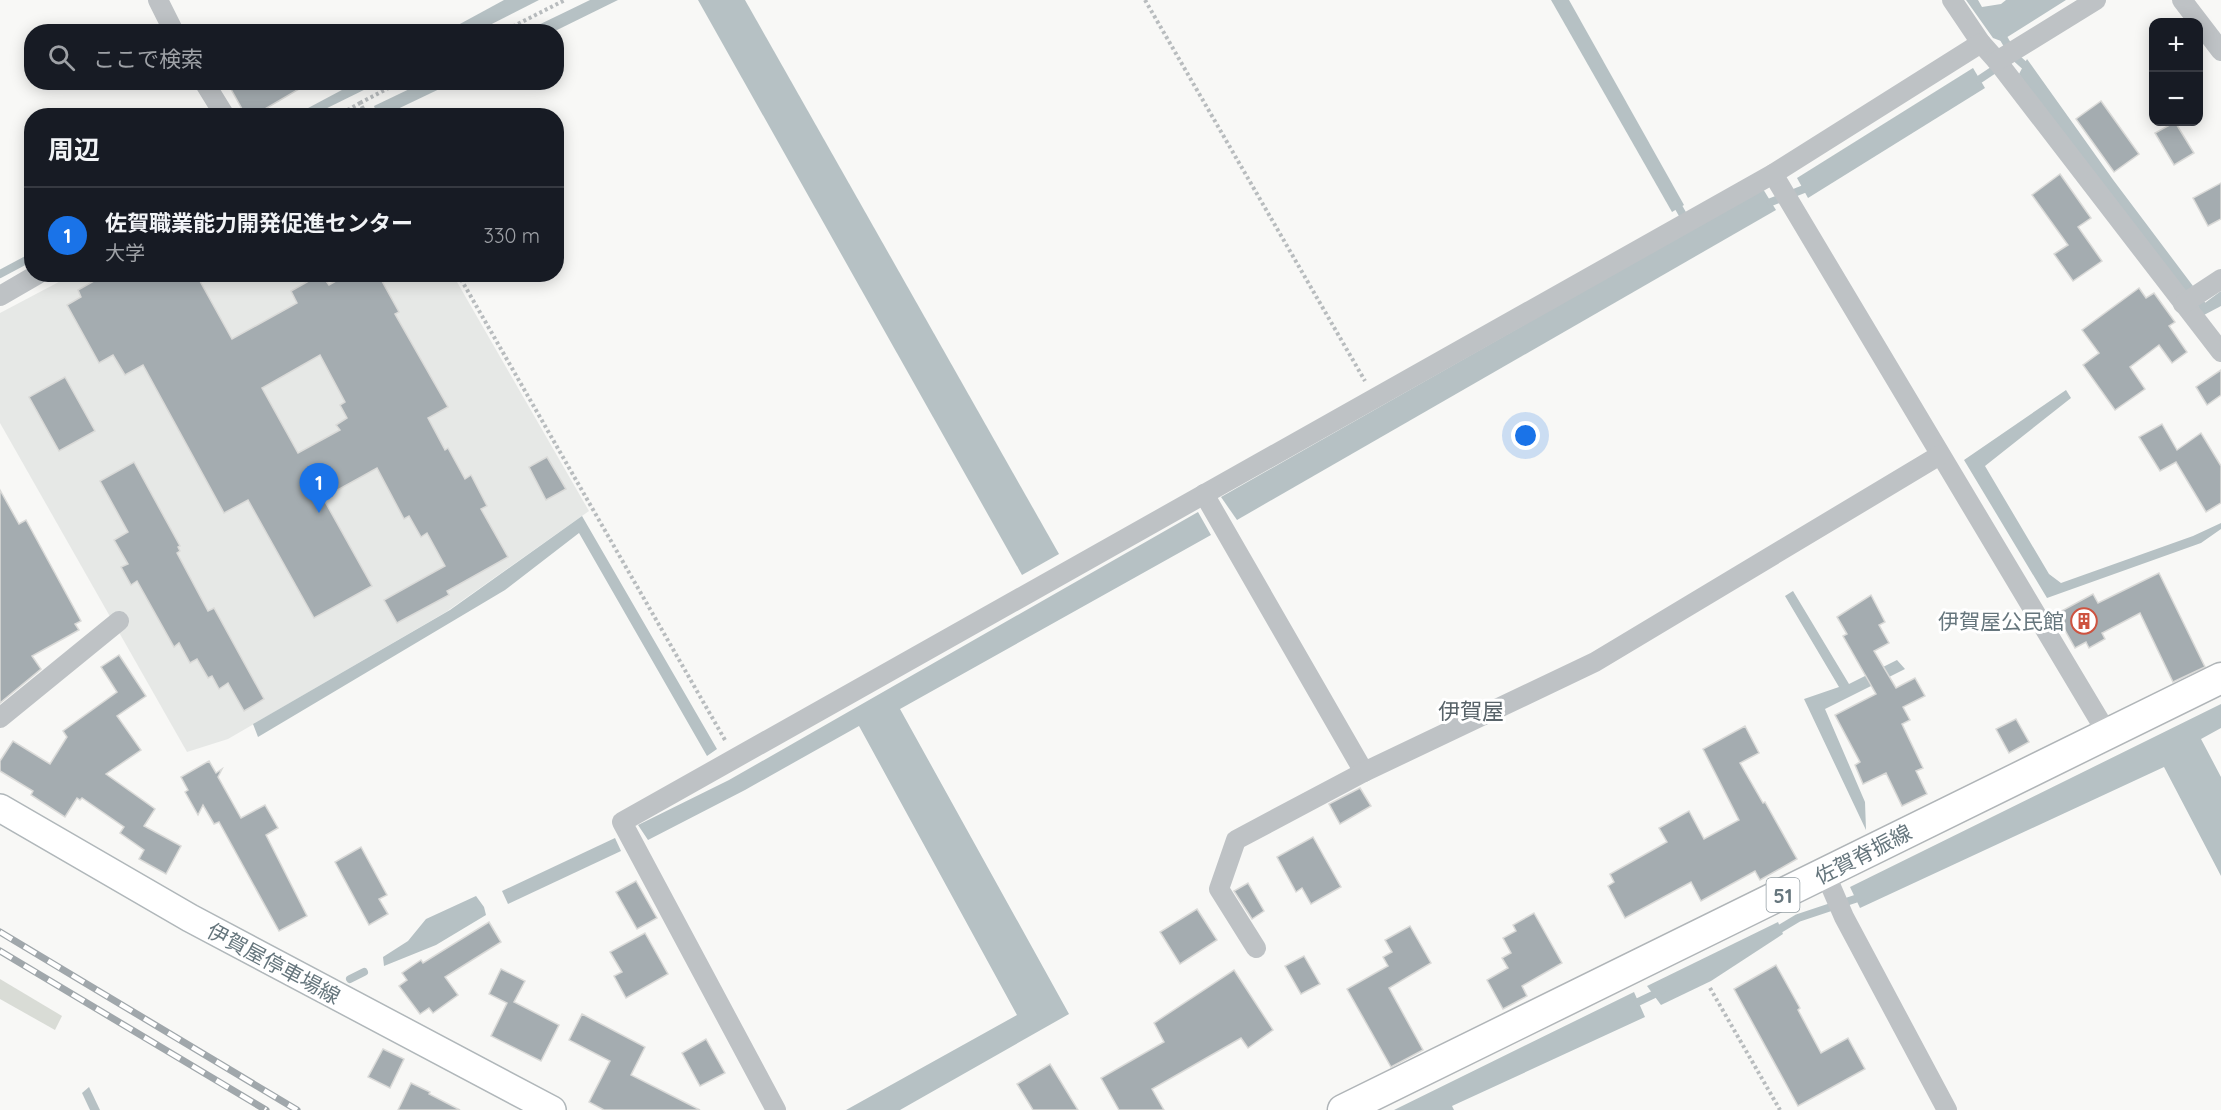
<!DOCTYPE html>
<html lang="ja">
<head>
<meta charset="utf-8">
<style>
	:root { --surface:#171b24; --page:#20242c; --text:#f1f3f6; --muted:#9ea1a6; --line:#363941; --accent:#1a73e8 }
	body { margin:0; font-family:Quicksand,"Noto Sans JP",sans-serif; background:var(--page); color:var(--text) }
	.controls { position:absolute; right:18px; top:18px; display:grid; overflow:hidden; border-radius:12px; box-shadow:0 3px 15px #0003 }
	.controls button { width:54px; height:54px; display:grid; place-items:center; padding:0; border:0; border-bottom:2px solid var(--line); background:var(--surface); color:var(--text); font:30px sans-serif }
	.you { position:absolute; left:1526px; top:436px; width:21px; height:21px; margin:-15px; border:4px solid #fff; border-radius:50%; background:#1a73e8; box-shadow:0 0 0 9px #1a73e833 }
	.badge { display:grid; place-items:center; width:39px; height:39px; border-radius:50%; background:var(--accent); color:#fff; font-size:20px; font-weight:700 }
	.pin { position:absolute; translate:-50% -50px; filter:drop-shadow(0 2px 3px #0008) }
	.pin::after { content:''; position:absolute; top:32px; width:21px; height:18px; background:inherit; clip-path:polygon(0 0,100% 0,50% 100%) }
	.list { margin:0; padding:0; list-style:none }
	h2 { display:flex; justify-content:space-between; align-items:center; height:78px; margin:0; padding:0 24px; font-size:26px }
	h2 small { font-size:20px; font-weight:400; color:var(--muted) }
	.list li { display:grid; grid-template-columns:39px 1fr auto; gap:18px; align-items:center; box-sizing:border-box; height:96px; padding:0 24px; border-top:2px solid var(--line) }
	.list b { display:block; font-size:22px; white-space:nowrap }
	.list p { margin:0; font-size:20px; white-space:nowrap; color:var(--muted) }
	.list em { font-size:20px; font-style:normal; color:var(--muted) }
	.icon { flex:none; width:33px; height:33px; fill:none; stroke:currentColor; stroke-width:2; stroke-linecap:round; stroke-linejoin:round }
	.map { position:relative; flex:none; width:2221px; height:1110px; overflow:hidden }
	.search { position:absolute; background:var(--surface); box-shadow:0 3px 15px #0003; left:24px; top:24px; width:540px; height:66px; display:flex; align-items:center; gap:15px; box-sizing:border-box; padding:0 21px; border-radius:24px; color:var(--muted); font-size:22px }
	.panel { position:absolute; background:var(--surface); box-shadow:0 3px 15px #0003; left:24px; top:108px; width:540px; height:174px; border-radius:24px }
	.map>svg:first-child { display:block }
</style>
</head>
<body>
<div class="map">
<svg width="2221" height="1110" viewBox="0 0 2221 1110">
	<rect width="100%" height="100%" fill="#f8f8f6"/>
	<!-- built -->
	<path fill="#e6e8e6" d="M 72,275 L 453,275 L 589,511 L 446,612 L 228,739 L 187,752 L 0,423 L 0,313 Z"/>
	<!-- green -->
	<path fill="#d9dcd6" d="M 0,979 L 62,1016 L 55,1030 L 0,999 Z"/>
	<!-- water -->
	<g fill="#b6c1c4">
		<path d="M 504,0 L 539,0 L 478,31 L 447,31 Z"/>
		<path d="M 590,0 L 618,0 L 555,31 L 526,31 Z"/>
		<path d="M 698,0 L 745,0 L 1059,554 L 1022,575 Z"/>
		<path d="M 1551,0 L 1569,0 L 1684,205 L 1672,212 Z"/>
		<path d="M 1966,0 L 1978,0 L 1982,7 L 2001,4 L 2006,0 L 2066,0 L 2001,41 L 1993,38 Z"/>
		<path d="M 2027,59 L 2114,181 L 2193,286 L 2183,292 L 2071,146 L 2019,74 Z"/>
		<path d="M 1973,68 L 1985,88 L 1808,198 L 1797,178 Z"/>
		<path d="M 355,83 L 378,83 L 313,115 L 295,115 Z"/>
		<path d="M 422,83 L 452,83 L 385,115 L 377,115 L 374,106 Z"/>
		<path d="M 1763,189 L 1776,210 L 1237,520 L 1221,497 Z"/>
		<path d="M 2221,291 L 2221,306 L 2204,315 L 2198,308 Z"/>
		<path d="M 2066,390 L 2071,398 L 1985,466 L 2049,574 L 2061,583 L 2193,536 L 2221,523 L 2221,529 L 2201,543 L 2047,598 L 1964,460 Z"/>
		<path d="M 1198,512 L 1211,535 L 900,709 L 1069,1014 L 900,1110 L 846,1110 L 1017,1015 L 859,726 L 745,790 L 648,840 L 638,825 L 729,780 Z"/>
		<path d="M 582,516 L 717,749 L 707,756 L 579,533 L 505,590 L 258,737 L 253,724 L 450,610 Z"/>
		<path d="M 1793,591 L 1849,684 L 1897,660 L 1905,669 L 1825,709 L 1865,802 L 1866,830 L 1804,699 L 1839,687 L 1785,596 Z"/>
		<path d="M 2221,704 L 2221,728 L 2201,739 L 2221,777 L 2221,876 L 2164,767 L 1860,908 L 1850,887 Z"/>
		<path d="M 615,838 L 621,851 L 508,904 L 502,891 Z"/>
		<path d="M 476,896 L 484,907 L 486,915 L 436,945 L 384,966 L 383,957 L 408,941 L 426,919 Z"/>
		<path d="M 1778,922 L 1783,934 L 1711,981 L 1661,1005 L 1647,986 Z"/>
		<path d="M 1634,992 L 1645,1017 L 1452,1106 L 1454,1110 L 1394,1110 Z"/>
		<path d="M 89,1087 L 100,1110 L 90,1110 L 82,1093 Z"/>
	</g>
	<g fill="none" stroke-linecap="round" stroke-linejoin="round">
		<!-- stream -->
		<g stroke="#b6c1c4" stroke-width="8">
			<path d="M 2004,39 L 2014,56 L 2024,65"/>
			<path d="M 1980,79 L 1998,67"/>
			<path d="M 1771,202 L 1804,189"/>
			<path d="M 1679,208 L 1687,222"/>
			<path d="M 0,274 L 32,257"/>
			<path d="M 2187,289 L 2202,305"/>
			<path d="M 1773,933 L 1798,918 L 1855,899"/>
			<path d="M 350,979 L 364,972"/>
			<path d="M 1638,1002 L 1661,991"/>
		</g>
	</g>
	<!-- building -->
	<g fill="#a4acb0" stroke="#dadad8" stroke-width="1.5" fill-rule="evenodd">
		<path d="M 227,82 L 311,82 L 253,116 L 246,116 Z"/>
		<path d="M 2101,101 L 2139,154 L 2114,172 L 2076,119 Z"/>
		<path d="M 2175,122 L 2194,153 L 2174,165 L 2155,133 Z"/>
		<path d="M 2060,174 L 2091,218 L 2078,227 L 2102,261 L 2073,281 L 2054,254 L 2068,245 L 2032,195 Z"/>
		<path d="M 2221,183 L 2221,219 L 2208,226 L 2193,198 Z"/>
		<path d="M 106,274 L 196,274 L 232,339 L 297,303 L 291,291 L 321,274 L 329,285 L 348,274 L 378,274 L 399,312 L 395,314 L 448,407 L 428,418 L 445,450 L 448,448 L 465,479 L 471,475 L 487,506 L 481,509 L 508,557 L 447,591 L 449,595 L 397,623 L 384,600 L 445,566 L 427,533 L 421,537 L 409,516 L 404,519 L 377,468 L 323,498 L 372,586 L 314,618 L 248,500 L 224,513 L 143,365 L 125,375 L 113,355 L 99,363 L 67,305 L 81,297 L 78,290 ZM 320,355 L 345,402 L 340,405 L 347,418 L 336,425 L 340,430 L 298,453 L 262,388 Z"/>
		<path d="M 2139,288 L 2146,298 L 2154,293 L 2175,322 L 2169,326 L 2187,352 L 2172,363 L 2159,345 L 2130,367 L 2145,389 L 2115,410 L 2083,365 L 2099,353 L 2082,330 Z"/>
		<path d="M 2221,370 L 2221,395 L 2207,405 L 2196,387 Z"/>
		<path d="M 65,377 L 95,431 L 59,451 L 29,397 Z"/>
		<path d="M 2162,424 L 2177,450 L 2201,433 L 2221,466 L 2221,503 L 2206,512 L 2176,462 L 2160,471 L 2139,437 Z"/>
		<path d="M 547,457 L 566,489 L 546,500 L 529,467 Z"/>
		<path d="M 134,462 L 180,546 L 178,547 L 180,551 L 177,553 L 208,611 L 214,608 L 264,699 L 244,711 L 228,683 L 219,689 L 212,676 L 208,678 L 197,659 L 190,663 L 179,643 L 174,647 L 137,581 L 131,585 L 121,567 L 128,564 L 114,540 L 128,532 L 100,481 Z"/>
		<path d="M 0,490 L 19,524 L 26,520 L 81,621 L 75,624 L 79,630 L 32,656 L 41,669 L 0,703 Z"/>
		<path d="M 2159,573 L 2205,667 L 2173,682 L 2140,613 L 2102,633 L 2105,639 L 2089,648 L 2086,642 L 2075,648 L 2056,614 L 2093,594 L 2098,603 Z"/>
		<path d="M 1871,595 L 1885,622 L 1879,625 L 1889,643 L 1874,651 L 1896,688 L 1915,678 L 1925,696 L 1903,707 L 1910,720 L 1902,724 L 1923,768 L 1916,771 L 1927,794 L 1902,806 L 1886,773 L 1863,784 L 1855,765 L 1860,762 L 1835,715 L 1876,694 L 1843,636 L 1847,634 L 1837,617 Z"/>
		<path d="M 119,655 L 146,696 L 117,716 L 141,750 L 106,774 L 155,809 L 144,826 L 181,846 L 166,874 L 139,859 L 144,850 L 120,833 L 124,827 L 82,798 L 80,800 L 77,798 L 65,817 L 31,795 L 33,791 L 0,771 L 0,761 L 13,741 L 50,764 L 67,737 L 63,731 L 117,692 L 101,667 Z"/>
		<path d="M 2016,719 L 2029,742 L 2009,753 L 1996,729 Z"/>
		<path d="M 1745,726 L 1759,753 L 1740,763 L 1763,803 L 1765,802 L 1797,859 L 1760,880 L 1755,871 L 1701,901 L 1691,882 L 1625,918 L 1608,886 L 1614,882 L 1610,874 L 1667,842 L 1659,828 L 1689,811 L 1704,839 L 1739,820 L 1703,749 Z"/>
		<path d="M 209,761 L 216,773 L 222,769 L 218,777 L 241,818 L 265,805 L 278,828 L 266,835 L 307,916 L 279,931 L 219,822 L 214,824 L 203,805 L 198,815 L 185,792 L 188,790 L 181,777 Z"/>
		<path d="M 1360,788 L 1371,806 L 1340,824 L 1329,804 Z"/>
		<path d="M 1313,837 L 1341,887 L 1311,904 L 1302,888 L 1296,892 L 1277,857 Z"/>
		<path d="M 361,847 L 387,895 L 379,899 L 388,914 L 369,925 L 335,862 Z"/>
		<path d="M 636,881 L 657,918 L 637,929 L 616,892 Z"/>
		<path d="M 1248,883 L 1264,911 L 1252,919 L 1234,891 Z"/>
		<path d="M 1197,909 L 1217,940 L 1180,964 L 1160,932 Z"/>
		<path d="M 1534,913 L 1562,963 L 1522,986 L 1527,996 L 1503,1009 L 1487,980 L 1508,968 L 1502,958 L 1511,953 L 1503,938 L 1516,931 L 1513,925 Z"/>
		<path d="M 489,922 L 501,942 L 445,977 L 458,995 L 433,1013 L 429,1008 L 420,1014 L 399,986 L 407,980 L 402,973 L 421,960 L 423,963 Z"/>
		<path d="M 1410,926 L 1431,963 L 1389,988 L 1423,1050 L 1391,1067 L 1347,989 L 1388,966 L 1383,957 L 1392,952 L 1385,940 Z"/>
		<path d="M 645,933 L 668,974 L 626,998 L 614,976 L 622,972 L 610,952 Z"/>
		<path d="M 1304,956 L 1320,984 L 1301,994 L 1285,966 Z"/>
		<path d="M 1776,965 L 1800,1008 L 1798,1010 L 1821,1053 L 1848,1038 L 1865,1069 L 1798,1106 L 1734,989 Z"/>
		<path d="M 501,969 L 525,981 L 514,1002 L 559,1025 L 541,1061 L 491,1036 L 507,1003 L 489,994 Z"/>
		<path d="M 1234,970 L 1273,1030 L 1248,1048 L 1241,1038 L 1152,1089 L 1164,1110 L 1119,1110 L 1101,1078 L 1164,1042 L 1154,1023 Z"/>
		<path d="M 582,1014 L 645,1047 L 631,1075 L 700,1110 L 604,1110 L 589,1102 L 610,1061 L 569,1040 Z"/>
		<path d="M 706,1039 L 725,1073 L 700,1086 L 682,1053 Z"/>
		<path d="M 383,1049 L 404,1059 L 390,1088 L 368,1077 Z"/>
		<path d="M 1050,1064 L 1078,1110 L 1033,1110 L 1017,1084 Z"/>
		<path d="M 411,1083 L 430,1092 L 429,1094 L 460,1110 L 398,1110 Z"/>
	</g>
	<g fill="none" stroke-linecap="round" stroke-linejoin="round">
		<!-- secondary casing -->
		<g stroke="#b0b7ba" stroke-width="30">
			<path id="secondary" d="M 0,808 L 190,918 L 552,1110"/>
		</g>
		<!-- primary casing -->
		<g stroke="#b0b5b8" stroke-width="33">
			<path id="primary" d="M 1343,1110 L 2221,678"/>
		</g>
		<!-- path -->
		<g stroke="#b8bcbe" stroke-width="4" stroke-dasharray="3 3" stroke-linecap="butt">
			<path d="M 1145,0 L 1365,381"/>
			<path d="M 502,32 L 565,0"/>
			<path d="M 360,103 L 400,82"/>
			<path d="M 337,116 L 360,103 L 367,116"/>
			<path d="M 458,274 L 725,740"/>
			<path d="M 1710,988 L 1780,1110"/>
		</g>
		<!-- minor -->
		<g stroke="#bec2c5" stroke-width="20">
			<path d="M 158,0 L 174,32"/>
			<path d="M 1952,0 L 1981,43 L 1997,61 L 2221,352"/>
			<path d="M 2182,0 L 2221,51"/>
			<path d="M 1997,61 L 2096,0"/>
			<path d="M 204,82 L 225,116"/>
			<path d="M 1773,174 L 2107,733"/>
			<path d="M 0,296 L 38,274"/>
			<path d="M 2183,304 L 2221,279"/>
			<path d="M 1204,494 L 1364,772"/>
			<path d="M 0,718 L 119,621"/>
			<path d="M 1825,873 L 1844,917 L 1947,1110"/>
			<path d="M 1256,948 L 1219,889 L 1236,840 L 1364,772 L 1595,662 L 1940,455"/>
			<path d="M 776,1110 L 622,822 L 1773,174 L 1981,43"/>
		</g>
		<!-- secondary -->
		<use href="#secondary" stroke="#fff" stroke-width="27"/>
		<!-- primary -->
		<use href="#primary" stroke="#fff" stroke-width="30"/>
		<!-- rail casing -->
		<g stroke="#a0a7ab" stroke-width="7">
			<g id="rail">
				<path d="M 0,932 L 297,1110"/>
				<path d="M 0,951 L 266,1110"/>
			</g>
		</g>
		<!-- rail -->
		<use href="#rail" stroke="#fff" stroke-width="4.5" stroke-dasharray="14" stroke-linecap="butt"/>
	</g>
	<!-- icons -->
	<defs>
		<g id="building-ring" transform="scale(1.35)"><circle r="9.5" fill="#fff" stroke="#ce5340" stroke-width="1.5"/><path d="M-4-6H4V6H1V3H-1V6H-4ZM-2.5-4.3h1.7v1.8h-1.7ZM.8-4.3h1.7v1.8H.8ZM-2.5-1h1.7V.8h-1.7ZM.8-1h1.7V.8H.8Z" fill="#ce5340"/></g>
	</defs>
	<g fill-rule="evenodd">
		<use href="#building-ring" x="2084" y="621"/>
	</g>
	<g text-anchor="middle" dominant-baseline="central" stroke-width="6" stroke-linejoin="round" paint-order="stroke">
		<!-- shield labels -->
		<rect fill="#fff" stroke="#949fa4" stroke-width="1.5" x="1766.5" y="878" width="33" height="34" rx="4.5"/>
		<g font-size="20" font-weight="bold" fill="#66767d">
			<text x="1783" y="895">51</text>
		</g>
		<!-- poi labels -->
		<g font-size="21" fill="#66767d" stroke="#fff" text-anchor="end">
			<text x="2064" y="621">伊賀屋公民館</text>
		</g>
		<!-- street labels -->
		<g font-size="21" fill="#66767d" stroke="#fff">
			<text transform="translate(1863 854) rotate(-27)">佐賀脊振線</text>
			<text transform="translate(274 963) rotate(28)">伊賀屋停車場線</text>
		</g>
		<!-- neighbourhood labels -->
		<g font-size="22" fill="#586369" stroke="#fff">
			<text x="1471" y="711">伊賀屋</text>
		</g>
	</g>
</svg>
<div class="controls">
<button>+</button>
<button>−</button>
</div>
<div class="you"></div>
<div class="pin badge" style="left:319px;top:513px">1</div>
<div class="search"><svg class="icon" aria-label="search" viewBox="0 0 24 24"><circle cx="10" cy="10" r="6"/><path d="M15 15l6 6"/></svg>ここで検索</div>
<section class="panel">
<h2>周辺<small></small></h2>
<ul class="list">
<li><span class="badge">1</span><div><b>佐賀職業能力開発促進センター</b><p>大学</p></div><em>330 m</em></li>
</ul>
</section>
</div>
</body>
</html>
